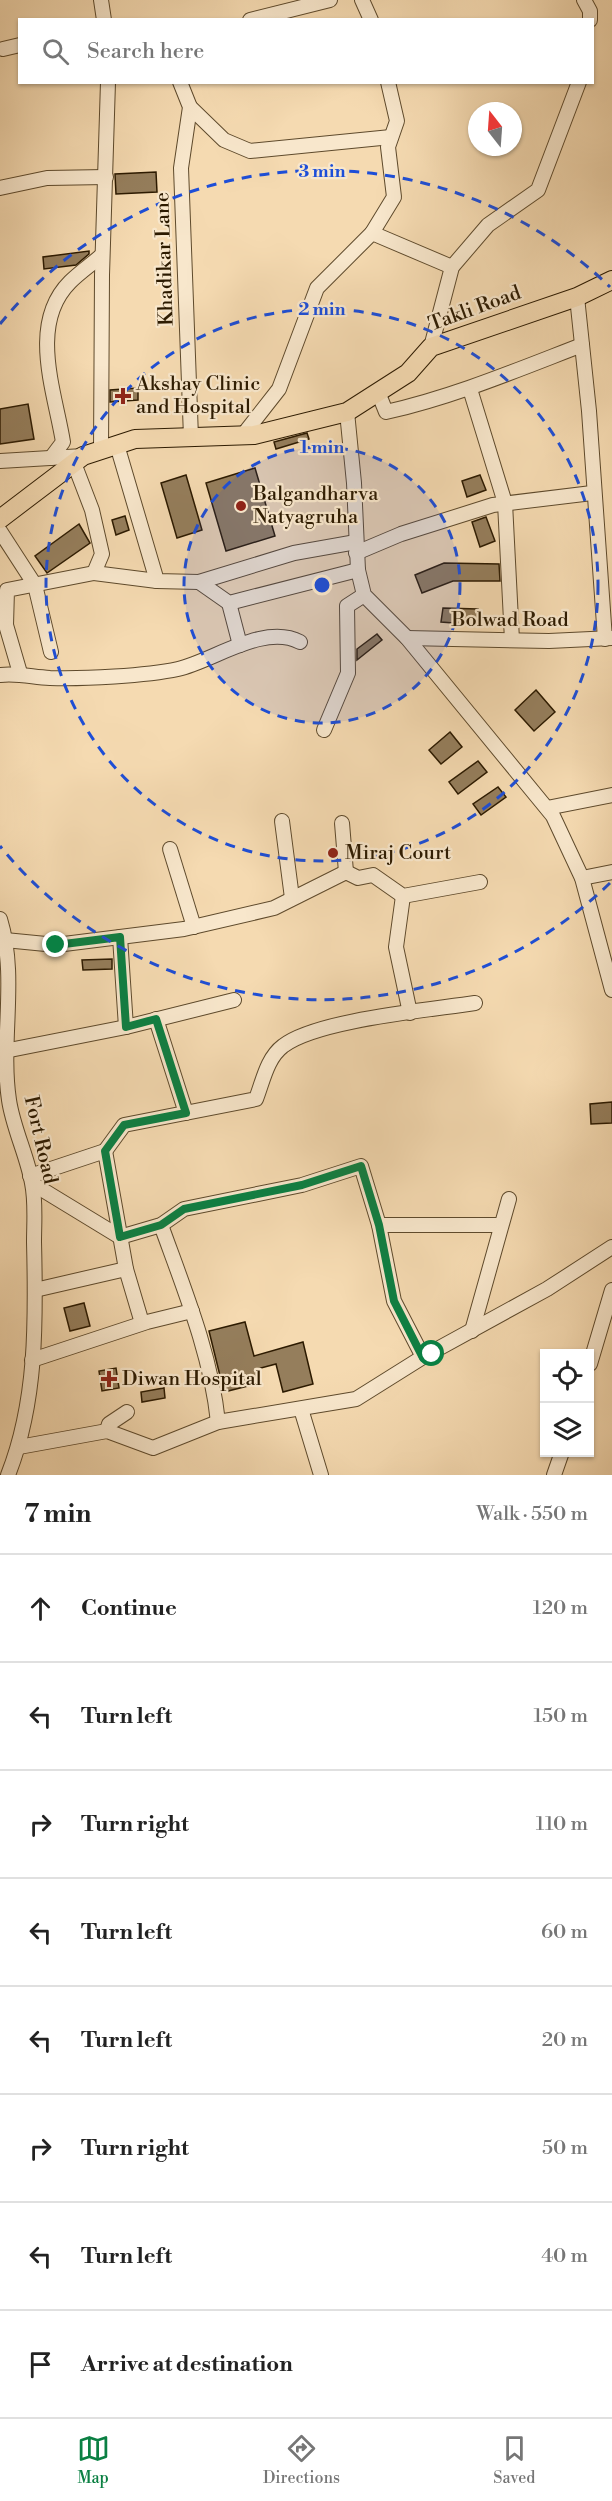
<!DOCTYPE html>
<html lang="en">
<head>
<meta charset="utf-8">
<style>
	:root { --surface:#fff; --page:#f6f6f6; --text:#222; --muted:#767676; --line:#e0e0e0; --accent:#0b8043 }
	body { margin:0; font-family:"Libre Bodoni",serif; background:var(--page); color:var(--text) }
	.controls { position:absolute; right:18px; bottom:18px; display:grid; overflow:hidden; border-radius:0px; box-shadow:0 2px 4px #0004 }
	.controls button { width:54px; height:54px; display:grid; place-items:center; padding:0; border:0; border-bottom:2px solid var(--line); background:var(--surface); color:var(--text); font:30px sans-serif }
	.compass { position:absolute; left:468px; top:102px; width:54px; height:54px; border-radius:50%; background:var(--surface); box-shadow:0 2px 4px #0004; rotate:343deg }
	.stop { position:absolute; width:18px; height:18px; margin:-14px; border:4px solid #0b8043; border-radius:50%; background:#fff }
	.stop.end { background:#0b8043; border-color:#fff; box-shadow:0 2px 6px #0008 }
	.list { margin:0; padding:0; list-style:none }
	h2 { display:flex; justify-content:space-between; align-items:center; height:78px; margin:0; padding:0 24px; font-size:26px }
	h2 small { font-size:20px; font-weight:400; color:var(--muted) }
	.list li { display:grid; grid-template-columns:39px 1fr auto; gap:18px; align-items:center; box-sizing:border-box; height:108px; padding:0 24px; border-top:2px solid var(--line) }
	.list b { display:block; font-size:22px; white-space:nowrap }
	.list em { font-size:20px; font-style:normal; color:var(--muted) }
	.icon { flex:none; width:33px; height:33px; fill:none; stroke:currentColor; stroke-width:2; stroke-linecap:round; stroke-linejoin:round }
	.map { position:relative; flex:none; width:612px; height:1475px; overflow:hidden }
	.search { position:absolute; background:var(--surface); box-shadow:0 2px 4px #0004; left:18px; right:18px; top:18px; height:66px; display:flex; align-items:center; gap:15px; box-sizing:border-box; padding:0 21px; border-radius:0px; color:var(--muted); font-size:22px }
	.sheet { height:942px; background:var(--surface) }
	nav { display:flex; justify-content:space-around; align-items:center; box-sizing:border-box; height:84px; border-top:2px solid var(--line); background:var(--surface); font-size:16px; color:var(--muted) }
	nav a { display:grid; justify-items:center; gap:3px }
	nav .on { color:var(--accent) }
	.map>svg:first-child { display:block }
</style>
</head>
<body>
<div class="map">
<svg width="612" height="1475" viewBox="0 0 612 1475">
	<rect width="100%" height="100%" fill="#f5dab1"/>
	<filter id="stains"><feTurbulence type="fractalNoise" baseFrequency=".00333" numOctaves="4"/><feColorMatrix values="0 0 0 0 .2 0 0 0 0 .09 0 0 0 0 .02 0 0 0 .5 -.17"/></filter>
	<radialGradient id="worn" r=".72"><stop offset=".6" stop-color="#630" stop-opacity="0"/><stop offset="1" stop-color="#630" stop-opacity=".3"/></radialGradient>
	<!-- building -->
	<g fill="#957e5c" stroke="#2c1a00" stroke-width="1.5">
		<path d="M 156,172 L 157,192 L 116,194 L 115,174 Z"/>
		<path d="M 89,251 L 89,254 L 76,265 L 44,269 L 43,257 Z"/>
		<path d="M 138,388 L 138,400 L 110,402 L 110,390 Z"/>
		<path d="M 28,404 L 34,439 L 0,444 L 0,409 Z"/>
		<path d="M 307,433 L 309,439 L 276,449 L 274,442 Z"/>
		<path d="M 255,468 L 275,536 L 226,551 L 206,483 Z"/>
		<path d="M 186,475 L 202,530 L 177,538 L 161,483 Z"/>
		<path d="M 480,475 L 486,490 L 467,497 L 462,481 Z"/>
		<path d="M 125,516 L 129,530 L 116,535 L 112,520 Z"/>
		<path d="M 486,517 L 495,541 L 480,547 L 472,522 Z"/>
		<path d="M 79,524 L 90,543 L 47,573 L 35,556 Z"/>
		<path d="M 444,563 L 499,564 L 500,581 L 453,581 L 422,593 L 415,575 Z"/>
		<path d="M 443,608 L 478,609 L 479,625 L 441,622 Z"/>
		<path d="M 377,634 L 382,640 L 357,660 L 357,649 Z"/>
		<path d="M 536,690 L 555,712 L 534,731 L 515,710 Z"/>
		<path d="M 450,732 L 462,747 L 441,764 L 429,750 Z"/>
		<path d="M 478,761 L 487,772 L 458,794 L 449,782 Z"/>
		<path d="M 498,787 L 506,797 L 481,815 L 473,804 Z"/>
		<path d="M 112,959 L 112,969 L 83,970 L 82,960 Z"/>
		<path d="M 612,1102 L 612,1123 L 591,1124 L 590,1104 Z"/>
		<path d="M 84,1303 L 90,1326 L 70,1331 L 64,1308 Z"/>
		<path d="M 245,1322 L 254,1356 L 303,1342 L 313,1384 L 283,1392 L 276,1364 L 257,1369 L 260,1383 L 224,1392 L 209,1331 Z"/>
		<path d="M 116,1368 L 119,1388 L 102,1391 L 99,1371 Z"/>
		<path d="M 164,1388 L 165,1398 L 142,1402 L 141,1392 Z"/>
	</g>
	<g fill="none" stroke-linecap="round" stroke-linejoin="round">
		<!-- minor casing -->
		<g stroke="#5e4a2c" stroke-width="16">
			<g id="minor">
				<path d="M 101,0 L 104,20"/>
				<path d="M 362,0 L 371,20"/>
				<path d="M 584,0 L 590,11 L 590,20"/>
				<path d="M 250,20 L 330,0"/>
				<path d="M 3,49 L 20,45"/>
				<path d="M 180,82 L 190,107 L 181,168 L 191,437"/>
				<path d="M 190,107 L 224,140 L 250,151 L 391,137"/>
				<path d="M 0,188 L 47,178 L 106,177"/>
				<path d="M 372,233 L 394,197 L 388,147 L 397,121 L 388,82"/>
				<path d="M 577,297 L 589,411 L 605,639"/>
				<path d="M 431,347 L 452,267 L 488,225 L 538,190 L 579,82"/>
				<path d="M 470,389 L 505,503 L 512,640"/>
				<path d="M 378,392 L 386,412 C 453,397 517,370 582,345"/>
				<path d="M 347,412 L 354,483 L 358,570 L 364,595 L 407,638 L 553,816 L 582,878 L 612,990"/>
				<path d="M 243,435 L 279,389 L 317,288 L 372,233 L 452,267"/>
				<path d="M 117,445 L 157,581 L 199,582 L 294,553 L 356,542"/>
				<path d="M 101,450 L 102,275 L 108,82"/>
				<path d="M 51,458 L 63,442 C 55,392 28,324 70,282 C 80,272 92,264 102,255"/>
				<path d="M 0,461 L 83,456"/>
				<path d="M 0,531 L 35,585 L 51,652"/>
				<path d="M 356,553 L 401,534 L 493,505 L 592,493"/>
				<path d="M 94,573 L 157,581"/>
				<path d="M 199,582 L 229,603 L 358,570"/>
				<path d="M 229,603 L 240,645"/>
				<path d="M 407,638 L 549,641 L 612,638"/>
				<path d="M 20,673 L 6,625 L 7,590 L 94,573 L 102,554 L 92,510 L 74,463"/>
				<path d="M 0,675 C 18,673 32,677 50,678 C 83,679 146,676 178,669 C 213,661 264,623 300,642"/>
				<path d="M 324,730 L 348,673 L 347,606 L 364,595"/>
				<path d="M 547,808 L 612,795"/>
				<path d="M 282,821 L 292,898"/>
				<path d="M 342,823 L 346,872"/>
				<path d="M 170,849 L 194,927"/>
				<path d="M 582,878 L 612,872"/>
				<path d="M 403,896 L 396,947 L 410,1013"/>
				<path d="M 0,919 C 18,978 0,1040 9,1100 C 13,1128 27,1155 32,1183 C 36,1202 34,1223 34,1242 C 36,1320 37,1402 8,1475"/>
				<path d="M 120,937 L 126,1027"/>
				<path d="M 5,940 L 56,945 L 184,929 L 274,908 L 346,872 L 358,878 L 373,875 L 403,896 L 480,882"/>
				<path d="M 156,1019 L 186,1113"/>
				<path d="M 0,1052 L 126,1027 L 234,1000"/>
				<path d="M 105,1151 L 124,1125 L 256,1099 C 263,1081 267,1058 283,1046 C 316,1020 430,1010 475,1003"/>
				<path d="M 30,1176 L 105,1151 L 126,1269 L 142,1323"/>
				<path d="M 33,1184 L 120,1237 L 161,1225 L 184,1209 L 302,1185 L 361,1166 L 379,1225 L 394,1301 L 423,1357"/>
				<path d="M 161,1225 C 184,1289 211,1354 218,1422"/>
				<path d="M 379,1225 L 501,1225"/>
				<path d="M 35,1290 L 126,1269"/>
				<path d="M 472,1331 L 509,1199"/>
				<path d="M 32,1360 L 147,1322 L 192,1311"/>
				<path d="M 590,1364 L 612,1290"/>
				<path d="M 301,1409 L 321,1475"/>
				<path d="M 107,1431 L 109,1424 L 127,1412"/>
				<path d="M 19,1447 L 107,1431 L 153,1448 L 218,1422 L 356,1399 L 423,1357 L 547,1289 L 612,1247"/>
				<path d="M 554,1475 L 562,1452"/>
			</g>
		</g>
		<!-- major casing -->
		<g stroke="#2c1a00" stroke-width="20">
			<path id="major" d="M 0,519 L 83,456 L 135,439 L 254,435 L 347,412 L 408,373 L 431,347 L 577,297 L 612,280"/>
		</g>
		<!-- minor -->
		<use href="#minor" stroke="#f8e7cc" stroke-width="14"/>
		<!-- major -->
		<use href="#major" stroke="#f5dab1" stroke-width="18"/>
	</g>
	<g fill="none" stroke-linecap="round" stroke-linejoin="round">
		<!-- route -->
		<path stroke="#0b8043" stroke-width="8" d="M 56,945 L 120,937 L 126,1027 L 156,1019 L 186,1113 L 124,1125 L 105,1151 L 120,1237 L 161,1225 L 184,1209 L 302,1185 L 361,1166 L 379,1225 L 394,1301 L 423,1358 L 432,1354"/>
	</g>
	<!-- distance rings -->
	<circle cx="322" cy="585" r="138" fill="#1d4ed8" fill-opacity=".12"/>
	<g fill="none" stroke="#1d4ed8" stroke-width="3" stroke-dasharray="10 8">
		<circle cx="322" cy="585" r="138"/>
		<circle cx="322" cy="585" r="276"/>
		<path d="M610 883A414 414 0 0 1 0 846M0 324A414 414 0 0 1 610 287"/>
	</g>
	<!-- markers -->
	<g fill="#8f2418" stroke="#f8e7cc" stroke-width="2">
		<path d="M120 387h6v6h6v6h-6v6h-6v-6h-6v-6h6z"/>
		<circle cx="241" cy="506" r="6"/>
		<circle cx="333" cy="853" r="6"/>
		<path d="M106 1370h6v6h6v6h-6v6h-6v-6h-6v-6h6z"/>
	</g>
	<g text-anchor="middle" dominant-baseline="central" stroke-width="4.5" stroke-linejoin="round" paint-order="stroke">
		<!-- street labels -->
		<g font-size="20" fill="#2c1a00" stroke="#f8e7cc">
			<text transform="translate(165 259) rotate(-92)">Khadikar Lane</text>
			<text transform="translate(475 309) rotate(-20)">Takli Road</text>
			<text x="510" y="620">Bolwad Road</text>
			<text transform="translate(40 1140) rotate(77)">Fort Road</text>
		</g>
		<!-- poi labels -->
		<g font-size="20" fill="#2c1a00" stroke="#f8e7cc" text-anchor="start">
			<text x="136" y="384">Akshay Clinic<tspan x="136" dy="23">and Hospital</tspan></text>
			<text x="253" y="494">Balgandharva<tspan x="253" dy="23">Natyagruha</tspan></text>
			<text x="345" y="853">Miraj Court</text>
			<text x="122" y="1379">Diwan Hospital</text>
		</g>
	</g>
	<circle cx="322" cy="585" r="9" fill="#1d4ed8" stroke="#f8e7cc" stroke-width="3"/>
	<g font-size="18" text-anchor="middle" font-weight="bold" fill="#1d4ed8" stroke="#f8e7cc" stroke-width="4.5" stroke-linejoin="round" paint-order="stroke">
		<text x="322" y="177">3 min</text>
		<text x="322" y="315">2 min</text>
		<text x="322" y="453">1 min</text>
	</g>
	<rect width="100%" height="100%" filter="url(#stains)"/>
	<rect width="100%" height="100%" fill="url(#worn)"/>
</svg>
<div class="controls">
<button><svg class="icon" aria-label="locate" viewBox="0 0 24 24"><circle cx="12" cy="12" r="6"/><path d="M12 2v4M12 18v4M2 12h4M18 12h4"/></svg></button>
<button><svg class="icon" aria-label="layers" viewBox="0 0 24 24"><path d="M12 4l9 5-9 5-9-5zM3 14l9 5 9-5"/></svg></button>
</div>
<svg class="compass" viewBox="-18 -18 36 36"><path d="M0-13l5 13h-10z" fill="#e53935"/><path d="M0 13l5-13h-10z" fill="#767676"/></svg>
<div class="stop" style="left:432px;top:1354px"></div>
<div class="stop end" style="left:56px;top:945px"></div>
<div class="search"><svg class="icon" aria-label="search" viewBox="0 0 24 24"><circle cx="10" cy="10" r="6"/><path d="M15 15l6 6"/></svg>Search here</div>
</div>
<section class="sheet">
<h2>7 min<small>Walk · 550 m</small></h2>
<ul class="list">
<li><svg class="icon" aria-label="ahead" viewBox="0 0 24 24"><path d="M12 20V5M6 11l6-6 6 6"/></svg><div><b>Continue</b></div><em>120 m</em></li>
<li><svg class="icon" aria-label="left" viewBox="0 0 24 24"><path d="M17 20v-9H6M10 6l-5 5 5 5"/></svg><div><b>Turn left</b></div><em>150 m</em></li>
<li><svg class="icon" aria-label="right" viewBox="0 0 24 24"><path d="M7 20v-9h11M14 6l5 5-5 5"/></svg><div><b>Turn right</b></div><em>110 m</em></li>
<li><svg class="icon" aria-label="left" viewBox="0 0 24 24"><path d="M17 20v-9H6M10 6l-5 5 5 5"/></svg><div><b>Turn left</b></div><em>60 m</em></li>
<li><svg class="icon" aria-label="left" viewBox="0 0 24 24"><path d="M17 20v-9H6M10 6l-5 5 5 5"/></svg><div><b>Turn left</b></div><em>20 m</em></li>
<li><svg class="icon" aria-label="right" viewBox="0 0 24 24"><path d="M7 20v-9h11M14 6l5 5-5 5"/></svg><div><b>Turn right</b></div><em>50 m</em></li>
<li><svg class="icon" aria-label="left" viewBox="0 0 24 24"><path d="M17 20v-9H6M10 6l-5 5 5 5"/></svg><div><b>Turn left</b></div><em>40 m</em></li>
<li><svg class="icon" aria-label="arrive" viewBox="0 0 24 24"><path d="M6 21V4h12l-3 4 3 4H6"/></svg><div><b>Arrive at destination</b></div></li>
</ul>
</section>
<nav>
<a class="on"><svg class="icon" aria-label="map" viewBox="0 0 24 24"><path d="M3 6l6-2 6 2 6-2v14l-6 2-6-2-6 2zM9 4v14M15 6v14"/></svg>Map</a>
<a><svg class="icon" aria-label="directions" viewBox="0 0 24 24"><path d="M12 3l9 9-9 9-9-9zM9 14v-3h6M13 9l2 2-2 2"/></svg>Directions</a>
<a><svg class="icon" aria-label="saved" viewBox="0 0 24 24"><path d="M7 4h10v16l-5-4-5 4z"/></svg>Saved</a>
</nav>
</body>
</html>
